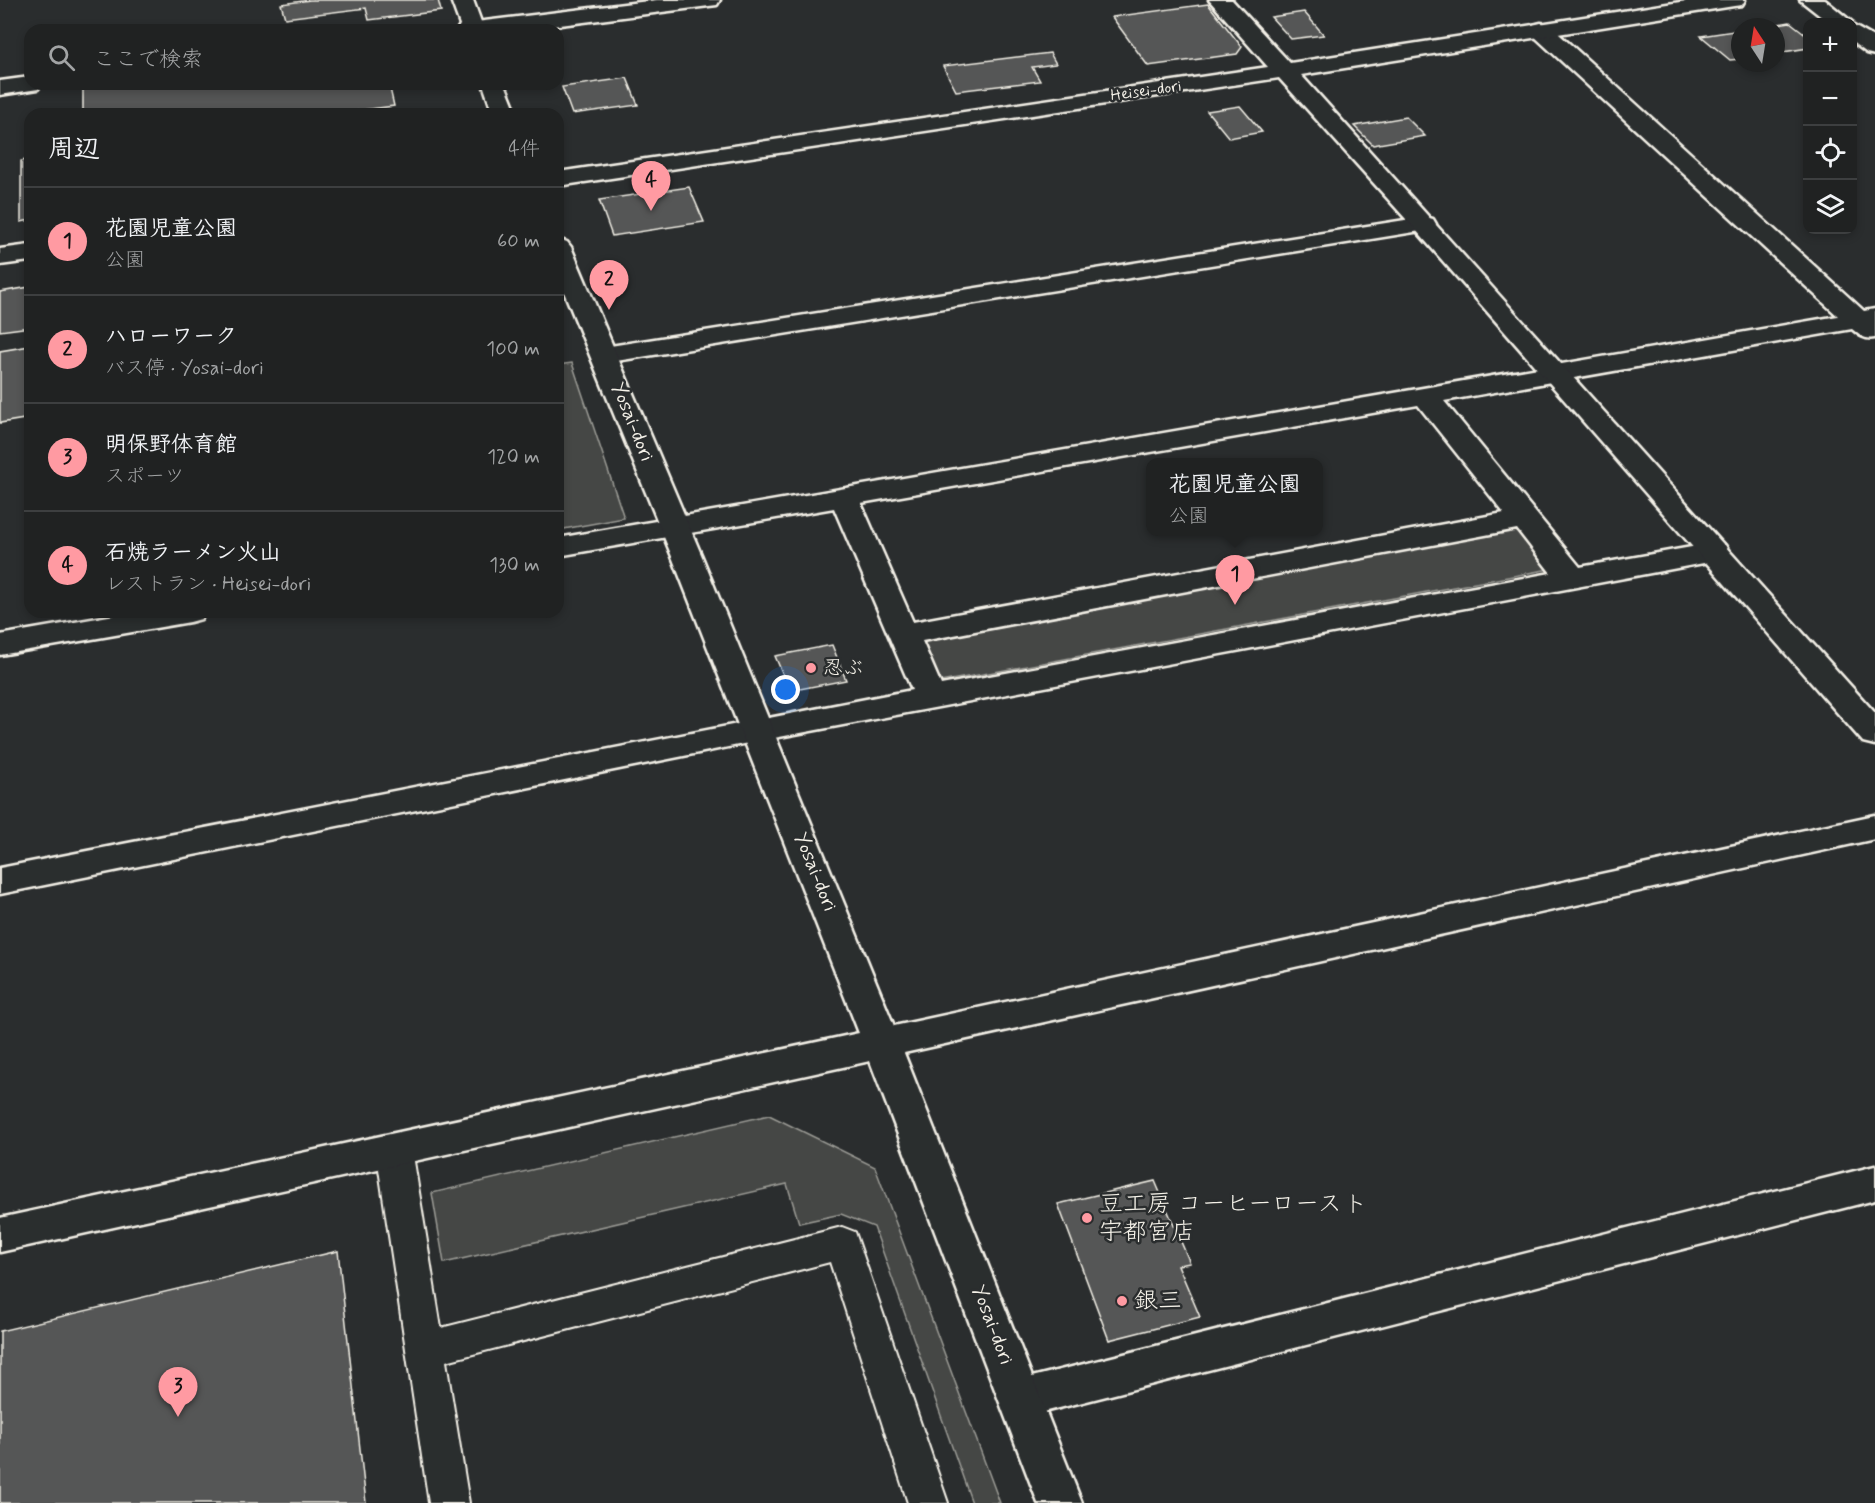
<!DOCTYPE html>
<html lang="ja">
<head>
<meta charset="utf-8">
<style>
	:root { --surface:#202222; --page:#282a2a; --text:#f1f3f6; --muted:#a2a4a5; --line:#3d3f40; --accent:#ff9aa2 }
	body { margin:0; font-family:Mynerve,"Klee One",sans-serif; background:var(--page); color:var(--text) }
	.controls { position:absolute; right:18px; top:18px; display:grid; overflow:hidden; border-radius:12px; box-shadow:0 3px 9px #0003 }
	.controls button { width:54px; height:54px; display:grid; place-items:center; padding:0; border:0; border-bottom:2px solid var(--line); background:var(--surface); color:var(--text); font:30px sans-serif }
	.compass { position:absolute; left:1731px; top:18px; width:54px; height:54px; border-radius:50%; background:var(--surface); box-shadow:0 3px 9px #0003; rotate:348deg }
	.you { position:absolute; left:786px; top:690px; width:21px; height:21px; margin:-15px; border:4px solid #fff; border-radius:50%; background:#1a73e8; box-shadow:0 0 0 9px #1a73e833 }
	.badge { display:grid; place-items:center; width:39px; height:39px; border-radius:50%; background:var(--accent); color:#111; font-size:20px; font-weight:700 }
	.pin { position:absolute; translate:-50% -50px; filter:drop-shadow(0 2px 3px #0008) }
	.pin::after { content:''; position:absolute; top:32px; width:21px; height:18px; background:inherit; clip-path:polygon(0 0,100% 0,50% 100%) }
	.popup { position:absolute; left:1146px; top:458px; width:177px; height:78px; box-sizing:border-box; display:grid; place-content:center; border-radius:12px; background:var(--surface); filter:drop-shadow(0 2px 4px #0005); font-size:20px; white-space:nowrap; color:var(--muted) }
	.popup b { font-size:22px; color:var(--text) }
	.popup::after { content:''; position:absolute; left:50%; top:100%; margin-left:-12px; border:12px solid transparent; border-top-color:var(--surface) }
	.list { margin:0; padding:0; list-style:none }
	h2 { display:flex; justify-content:space-between; align-items:center; height:78px; margin:0; padding:0 24px; font-size:26px }
	h2 small { font-size:20px; font-weight:400; color:var(--muted) }
	.list li { display:grid; grid-template-columns:39px 1fr auto; gap:18px; align-items:center; box-sizing:border-box; height:108px; padding:0 24px; border-top:2px solid var(--line) }
	.list b { display:block; font-size:22px; white-space:nowrap }
	.list p { margin:0; font-size:20px; white-space:nowrap; color:var(--muted) }
	.list em { font-size:20px; font-style:normal; color:var(--muted) }
	.icon { flex:none; width:33px; height:33px; fill:none; stroke:currentColor; stroke-width:2; stroke-linecap:round; stroke-linejoin:round }
	.map { position:relative; flex:none; width:1875px; height:1503px; overflow:hidden }
	.search { position:absolute; background:var(--surface); box-shadow:0 3px 9px #0003; left:24px; top:24px; width:540px; height:66px; display:flex; align-items:center; gap:15px; box-sizing:border-box; padding:0 21px; border-radius:18px; color:var(--muted); font-size:22px }
	.panel { position:absolute; background:var(--surface); box-shadow:0 3px 9px #0003; left:24px; top:108px; width:540px; height:510px; border-radius:18px }
	.map>svg:first-child { display:block }
</style>
</head>
<body>
<div class="map">
<svg width="1875" height="1503" viewBox="0 0 1875 1503">
	<rect width="100%" height="100%" fill="#2a2d2e"/>
	<filter id="ink" filterUnits="userSpaceOnUse"><feTurbulence type="fractalNoise" baseFrequency=".0167" numOctaves="2"/><feDisplacementMap in="SourceGraphic" scale="12" xChannelSelector="R" yChannelSelector="G"/><feConvolveMatrix kernelMatrix="1 2 1 2 8 2 1 2 1" color-interpolation-filters="sRGB"/></filter>
	<g filter="url(#ink)">
		<!-- green -->
		<g fill="#444645" stroke="#9c9c96" stroke-width="1.5">
			<path d="M 572,363 L 624,518 L 558,530 L 558,365 Z"/>
			<path d="M 1516,530 L 1550,569 L 940,682 L 922,641 Z"/>
			<path d="M 769,1115 L 875,1167 L 1000,1503 L 972,1503 L 874,1227 L 841,1214 L 799,1223 L 787,1184 L 444,1263 L 432,1193 Z"/>
		</g>
		<!-- building -->
		<g fill="#555756" stroke="#f4f1e8" stroke-width="1.5">
			<path d="M 310,0 L 438,0 L 441,11 L 369,20 L 366,8 L 285,18 L 281,4 Z"/>
			<path d="M 1208,4 L 1242,47 L 1237,54 L 1148,66 L 1112,17 Z"/>
			<path d="M 1304,12 L 1324,35 L 1291,39 L 1271,17 Z"/>
			<path d="M 1790,22 L 1808,36 L 1808,48 L 1776,53 L 1776,27 L 1760,27 Z"/>
			<path d="M 1740,30 L 1740,59 L 1730,60 L 1701,36 Z"/>
			<path d="M 1050,53 L 1056,64 L 1032,67 L 1040,81 L 956,91 L 943,66 Z"/>
			<path d="M 627,78 L 638,105 L 572,114 L 562,87 Z"/>
			<path d="M 120,84 L 389,84 L 394,106 L 331,114 L 83,114 L 83,89 Z"/>
			<path d="M 1240,106 L 1262,132 L 1229,138 L 1207,111 Z"/>
			<path d="M 1406,117 L 1425,136 L 1373,145 L 1354,126 Z"/>
			<path d="M 30,159 L 30,220 L 21,222 L 21,161 Z"/>
			<path d="M 689,187 L 704,222 L 612,236 L 599,200 Z"/>
			<path d="M 30,287 L 30,327 L 0,331 L 0,292 Z"/>
			<path d="M 30,346 L 30,418 L 0,423 L 0,351 Z"/>
			<path d="M 832,645 L 846,680 L 790,691 L 775,656 Z"/>
			<path d="M 1155,1181 L 1190,1263 L 1178,1265 L 1200,1317 L 1109,1340 L 1058,1204 Z"/>
			<path d="M 338,1251 L 366,1503 L 0,1503 L 0,1331 Z"/>
		</g>
		<g fill="none" stroke-linecap="round" stroke-linejoin="round">
			<!-- service casing -->
			<g stroke="#f4f1e8" stroke-width="4">
				<path id="service" d="M 394,1134 L 407,1139 L 412,1149 L 441,1328 L 842,1227 L 855,1232 L 948,1503 L 908,1503 L 830,1262 L 446,1361 L 469,1503 L 429,1503 L 376,1149 L 381,1139 Z"/>
			</g>
			<!-- minor casing -->
			<g stroke="#f4f1e8" stroke-width="5">
				<g id="minor">
					<path d="M 657,0 L 720,0 L 717,5 L 709,6 L 521,30 L 457,30 L 460,25 L 468,23 Z"/>
					<path d="M 1800,0 L 1825,0 L 1852,22 L 1828,22 Z"/>
					<path d="M 1541,23 L 1549,25 L 1864,311 L 1875,309 L 1875,338 C 1865,340 1859,335 1852,329 L 1444,401 L 1580,567 L 1714,543 L 1725,545 L 1729,552 L 1725,559 L 758,741 L 0,894 L 0,868 L 912,690 L 834,508 L 558,556 L 558,538 L 1838,316 L 1533,35 L 1530,30 L 1533,25 ZM 1418,405 L 1504,513 L 913,622 L 861,503 ZM 1517,529 L 1551,573 L 941,685 L 922,641 Z"/>
					<path d="M 1852,25 L 1875,38 L 1875,55 L 1867,53 L 1852,42 Z"/>
					<path d="M 30,77 L 30,84 L 41,84 L 38,89 L 0,95 L 0,81 Z"/>
					<path d="M 1424,217 L 1433,219 L 1436,224 L 1433,229 L 604,363 L 594,361 L 591,355 L 594,349 L 604,347 Z"/>
					<path d="M 132,612 L 205,612 L 201,619 L 190,622 L 0,655 L 0,635 Z"/>
					<path d="M 1875,1166 L 1875,1200 L 1020,1418 L 1005,1413 L 999,1399 L 1005,1385 L 1020,1380 Z"/>
				</g>
			</g>
			<!-- tertiary casing -->
			<g stroke="#f4f1e8" stroke-width="5">
				<g id="tertiary">
					<path d="M 451,0 L 473,0 L 484,30 L 462,30 Z"/>
					<path d="M 1209,0 L 1232,0 L 1290,63 L 1693,0 L 1745,0 L 1742,5 L 1734,6 L 1301,75 L 1875,713 L 1875,745 L 1863,742 L 1415,229 L 1279,78 L 558,186 L 558,172 L 1268,67 Z"/>
					<path d="M 483,84 L 505,84 L 517,114 L 493,114 Z"/>
					<path d="M 558,239 L 567,242 L 571,247 L 703,559 L 894,1026 L 1875,815 L 1875,839 L 904,1053 L 1082,1503 L 1038,1503 L 870,1061 L 0,1252 L 0,1218 L 859,1033 L 673,559 L 558,277 Z"/>
					<path d="M 30,245 L 30,261 L 0,265 L 0,249 Z"/>
				</g>
			</g>
			<!-- service -->
			<use href="#service" fill="#2a2d2e" fill-rule="evenodd"/>
			<!-- minor -->
			<use href="#minor" fill="#2a2d2e" fill-rule="evenodd"/>
			<!-- tertiary -->
			<use href="#tertiary" fill="#2a2d2e" fill-rule="evenodd"/>
		</g>
	</g>
	<!-- markers -->
	<g fill="#ff9aa2" stroke="#2a2d2e" stroke-width="2">
		<circle cx="811" cy="668" r="6"/>
		<circle cx="1087" cy="1218" r="6"/>
		<circle cx="1122" cy="1301" r="6"/>
	</g>
	<g text-anchor="middle" dominant-baseline="central" stroke-width="5" stroke-linejoin="round" paint-order="stroke">
		<!-- far-street labels -->
		<g font-size="16" fill="#f4f1e8" stroke="#2a2d2e">
			<text transform="translate(1146 91) rotate(-8)">Heisei-dori</text>
		</g>
		<!-- street labels -->
		<g font-size="20" fill="#f4f1e8" stroke="#2a2d2e">
			<text transform="translate(632 422) rotate(68)">Yosai-dori</text>
			<text transform="translate(815 872) rotate(68)">Yosai-dori</text>
			<text transform="translate(992 1325) rotate(69)">Yosai-dori</text>
		</g>
		<!-- poi labels -->
		<g font-size="20" fill="#f4f1e8" stroke="#2a2d2e" text-anchor="start">
			<text x="823" y="668">忍ぶ</text>
		</g>
		<!-- near-poi labels -->
		<g font-size="24" fill="#f4f1e8" stroke="#2a2d2e" text-anchor="start">
			<text x="1099" y="1204">豆工房 コーヒーロースト<tspan x="1099" dy="28">宇都宮店</tspan></text>
			<text x="1134" y="1301">銀三</text>
		</g>
	</g>
</svg>
<div class="controls">
<button>+</button>
<button>−</button>
<button><svg class="icon" aria-label="locate" viewBox="0 0 24 24"><circle cx="12" cy="12" r="6"/><path d="M12 2v4M12 18v4M2 12h4M18 12h4"/></svg></button>
<button><svg class="icon" aria-label="layers" viewBox="0 0 24 24"><path d="M12 4l9 5-9 5-9-5zM3 14l9 5 9-5"/></svg></button>
</div>
<svg class="compass" viewBox="-18 -18 36 36"><path d="M0-13l5 13h-10z" fill="#e53935"/><path d="M0 13l5-13h-10z" fill="#a2a4a5"/></svg>
<div class="you"></div>
<div class="pin badge" style="left:1235px;top:605px">1</div>
<div class="popup"><b>花園児童公園</b>公園</div>
<div class="pin badge" style="left:609px;top:310px">2</div>
<div class="pin badge" style="left:178px;top:1417px">3</div>
<div class="pin badge" style="left:651px;top:211px">4</div>
<div class="search"><svg class="icon" aria-label="search" viewBox="0 0 24 24"><circle cx="10" cy="10" r="6"/><path d="M15 15l6 6"/></svg>ここで検索</div>
<section class="panel">
<h2>周辺<small>4件</small></h2>
<ul class="list">
<li><span class="badge">1</span><div><b>花園児童公園</b><p>公園</p></div><em>60 m</em></li>
<li><span class="badge">2</span><div><b>ハローワーク</b><p>バス停 · Yosai-dori</p></div><em>100 m</em></li>
<li><span class="badge">3</span><div><b>明保野体育館</b><p>スポーツ</p></div><em>120 m</em></li>
<li><span class="badge">4</span><div><b>石焼ラーメン火山</b><p>レストラン · Heisei-dori</p></div><em>130 m</em></li>
</ul>
</section>
</div>
</body>
</html>
